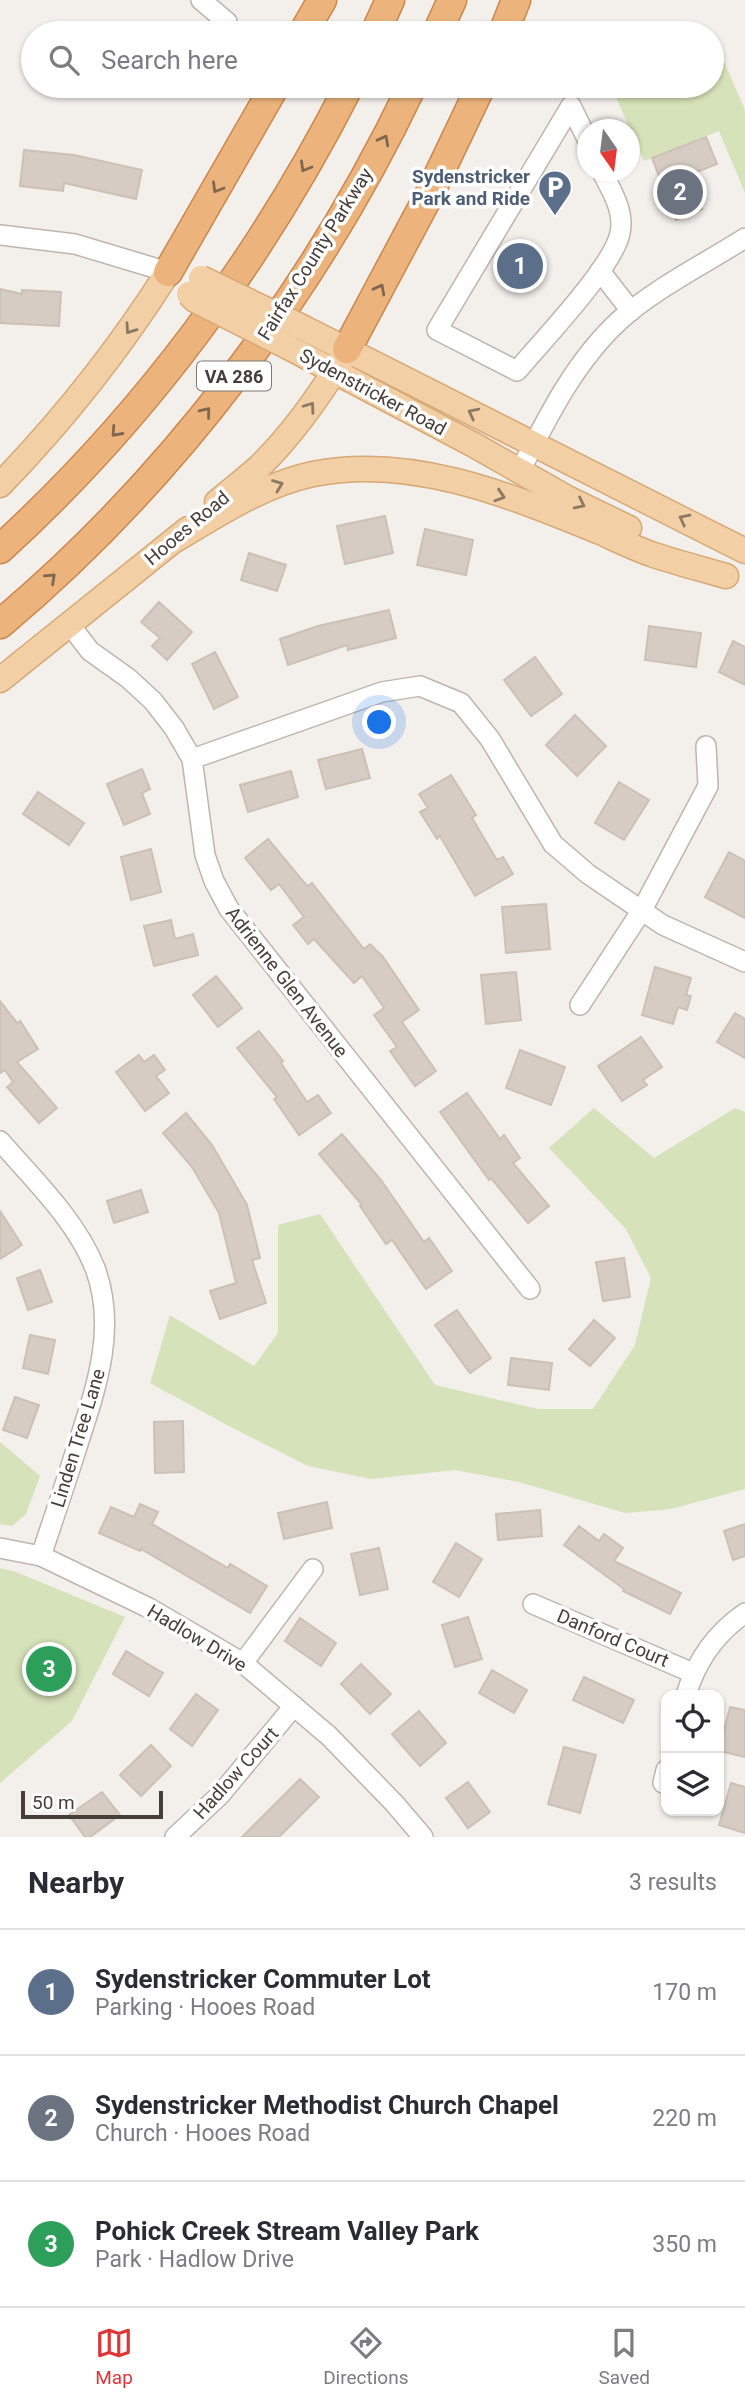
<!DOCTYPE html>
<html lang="en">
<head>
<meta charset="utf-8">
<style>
	:root { --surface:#fff; --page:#f2f2f3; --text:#2b2b33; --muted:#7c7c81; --line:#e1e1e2; --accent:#e03538 }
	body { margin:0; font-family:Roboto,sans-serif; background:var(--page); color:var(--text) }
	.controls { position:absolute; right:21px; bottom:21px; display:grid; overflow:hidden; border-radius:14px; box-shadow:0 2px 5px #0004 }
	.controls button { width:63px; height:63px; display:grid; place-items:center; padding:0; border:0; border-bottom:2px solid var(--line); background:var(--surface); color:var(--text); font:35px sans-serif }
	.compass { position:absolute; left:577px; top:119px; width:63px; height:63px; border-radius:50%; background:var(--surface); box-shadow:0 2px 5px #0004; rotate:166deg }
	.scale { position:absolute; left:21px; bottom:18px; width:142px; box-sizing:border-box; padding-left:7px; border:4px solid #463f39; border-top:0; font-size:19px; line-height:24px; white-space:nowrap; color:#463f39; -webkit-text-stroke:5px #fff; paint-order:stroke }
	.you { position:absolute; left:380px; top:723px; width:24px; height:24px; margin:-18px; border:5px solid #fff; border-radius:50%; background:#1a73e8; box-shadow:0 0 0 10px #1a73e833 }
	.badge { display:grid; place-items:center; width:46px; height:46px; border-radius:50%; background:var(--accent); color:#fff; font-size:23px; font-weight:700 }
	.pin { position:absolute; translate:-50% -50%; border:4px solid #fff; box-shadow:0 2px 7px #0006 }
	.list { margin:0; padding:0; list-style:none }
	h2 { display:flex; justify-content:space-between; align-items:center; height:91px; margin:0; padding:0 28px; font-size:30px }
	h2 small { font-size:23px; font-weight:400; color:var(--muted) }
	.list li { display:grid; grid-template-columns:46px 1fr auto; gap:21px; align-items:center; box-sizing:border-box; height:126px; padding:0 28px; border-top:2px solid var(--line) }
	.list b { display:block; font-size:26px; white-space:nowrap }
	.list p { margin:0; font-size:23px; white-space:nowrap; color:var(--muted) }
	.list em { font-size:23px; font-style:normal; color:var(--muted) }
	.icon { flex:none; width:38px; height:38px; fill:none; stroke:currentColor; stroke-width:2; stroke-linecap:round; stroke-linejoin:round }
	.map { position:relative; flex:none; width:745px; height:1837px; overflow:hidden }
	.search { position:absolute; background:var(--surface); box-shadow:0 2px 5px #0004; left:21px; right:21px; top:21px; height:77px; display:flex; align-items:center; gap:18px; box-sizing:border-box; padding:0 24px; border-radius:38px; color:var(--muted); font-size:26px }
	.sheet { height:469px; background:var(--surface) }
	nav { display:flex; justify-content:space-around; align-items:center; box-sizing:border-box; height:98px; border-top:2px solid var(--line); background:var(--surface); font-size:19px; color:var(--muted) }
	nav a { display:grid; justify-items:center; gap:4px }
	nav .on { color:var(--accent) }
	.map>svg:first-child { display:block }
</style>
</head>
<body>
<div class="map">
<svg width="745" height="1837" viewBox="0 0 745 1837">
	<rect width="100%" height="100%" fill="#f3efeb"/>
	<!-- green -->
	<g fill="#d6e2b9">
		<path d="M 712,34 L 745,110 L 745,193 L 719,131 L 644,161 L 611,86 L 712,86 Z"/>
		<path d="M 594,1108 L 654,1158 L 735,1108 L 745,1112 L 745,1489 L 671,1509 L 625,1513 L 519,1482 L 455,1470 L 371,1479 L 308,1466 L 227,1425 L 150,1383 L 170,1315 L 254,1366 L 278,1333 L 278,1225 L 320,1214 L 435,1385 L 538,1409 L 593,1409 L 635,1345 L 651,1278 L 626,1229 L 549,1148 Z"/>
		<path d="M 0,1442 L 40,1476 L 26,1514 L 12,1526 L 0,1524 Z"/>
		<path d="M 0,1568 L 16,1572 L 125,1617 L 72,1721 L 0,1783 Z"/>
	</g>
	<!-- building -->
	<g fill="#d6ccc4" stroke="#cdc0b5" stroke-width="2">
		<path d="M 706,137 L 717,164 L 689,175 L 702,209 L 676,220 L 652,158 Z"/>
		<path d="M 24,150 L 74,155 L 142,170 L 136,199 L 64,183 L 63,191 L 20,186 Z"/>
		<path d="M 0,289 L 22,294 L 22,290 L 61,292 L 59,326 L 0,323 Z"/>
		<path d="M 385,516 L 393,553 L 345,564 L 337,526 Z"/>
		<path d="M 425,529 L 473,540 L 466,575 L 417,565 Z"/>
		<path d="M 249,553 L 286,565 L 277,591 L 241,580 Z"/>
		<path d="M 159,602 L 192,632 L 167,660 L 152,646 L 160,638 L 141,622 Z"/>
		<path d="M 389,610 L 396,638 L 348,650 L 347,645 L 288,665 L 280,639 L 318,626 Z"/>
		<path d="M 649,626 L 701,633 L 696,667 L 645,660 Z"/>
		<path d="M 733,641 L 745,647 L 745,685 L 719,672 Z"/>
		<path d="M 215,652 L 238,697 L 214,709 L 192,664 Z"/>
		<path d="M 535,657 L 562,694 L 531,716 L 504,680 Z"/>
		<path d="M 575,715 L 606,746 L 577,776 L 546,745 Z"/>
		<path d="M 362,749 L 370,778 L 326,789 L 318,760 Z"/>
		<path d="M 142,769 L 150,789 L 142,793 L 150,814 L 124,825 L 107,784 Z"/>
		<path d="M 291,771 L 298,797 L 248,812 L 240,785 Z"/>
		<path d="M 451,775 L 476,815 L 472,818 L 497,860 L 503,857 L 513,874 L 475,896 L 440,836 L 437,839 L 420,812 L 428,808 L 419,794 Z"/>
		<path d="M 619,782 L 649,800 L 624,840 L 595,823 Z"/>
		<path d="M 38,792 L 84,823 L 69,845 L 23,814 Z"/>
		<path d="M 268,839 L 307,886 L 312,883 L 364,949 L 370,944 L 383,957 L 419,1010 L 402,1022 L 436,1071 L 415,1086 L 390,1051 L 397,1047 L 374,1015 L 384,1008 L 362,976 L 354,983 L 314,939 L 308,944 L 293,925 L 304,917 L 279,884 L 271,890 L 245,858 Z"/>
		<path d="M 151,849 L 161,892 L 131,900 L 121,857 Z"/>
		<path d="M 729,852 L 745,861 L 745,918 L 705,897 Z"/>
		<path d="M 546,904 L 550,949 L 506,953 L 502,907 Z"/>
		<path d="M 171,920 L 175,939 L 193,934 L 198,955 L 154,966 L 144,926 Z"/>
		<path d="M 655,967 L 691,978 L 686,995 L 691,996 L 687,1010 L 678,1007 L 673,1024 L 642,1015 Z"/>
		<path d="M 516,972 L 521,1020 L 486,1024 L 481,975 Z"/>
		<path d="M 216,976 L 242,1008 L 218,1027 L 193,995 Z"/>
		<path d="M 0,1001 L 17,1023 L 20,1021 L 38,1049 L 17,1062 L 57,1108 L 39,1123 L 7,1087 L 13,1082 L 5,1070 L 0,1073 Z"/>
		<path d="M 735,1013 L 745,1019 L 745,1058 L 717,1042 Z"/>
		<path d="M 259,1031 L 283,1061 L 281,1063 L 307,1102 L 318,1095 L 331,1113 L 299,1135 L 274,1099 L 277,1097 L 237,1048 Z"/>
		<path d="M 641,1037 L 662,1067 L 643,1080 L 647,1085 L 622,1101 L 598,1066 Z"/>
		<path d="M 520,1050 L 565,1067 L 551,1105 L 506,1088 Z"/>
		<path d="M 139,1055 L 144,1062 L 154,1055 L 165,1070 L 156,1076 L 169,1093 L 145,1111 L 116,1072 Z"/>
		<path d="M 467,1093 L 500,1139 L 504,1135 L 520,1158 L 513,1163 L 549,1206 L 528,1223 L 491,1178 L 489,1180 L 440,1112 Z"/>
		<path d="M 186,1113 L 212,1145 L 247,1205 L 260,1258 L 252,1260 L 266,1303 L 220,1319 L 210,1291 L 236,1283 L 219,1213 L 192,1167 L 163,1133 Z"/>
		<path d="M 342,1134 L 381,1180 L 424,1242 L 429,1238 L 452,1271 L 426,1289 L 392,1240 L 386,1244 L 360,1206 L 362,1205 L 319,1154 Z"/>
		<path d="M 141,1190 L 148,1212 L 114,1223 L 107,1201 Z"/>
		<path d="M 0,1211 L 22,1245 L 0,1259 Z"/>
		<path d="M 624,1258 L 630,1297 L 603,1301 L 596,1262 Z"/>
		<path d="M 40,1270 L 52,1302 L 28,1310 L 17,1278 Z"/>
		<path d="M 457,1310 L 491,1358 L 470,1373 L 435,1325 Z"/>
		<path d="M 594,1320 L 615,1338 L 590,1366 L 569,1349 Z"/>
		<path d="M 30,1335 L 55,1340 L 48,1374 L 23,1368 Z"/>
		<path d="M 511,1358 L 552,1363 L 549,1390 L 508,1385 Z"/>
		<path d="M 15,1397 L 39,1405 L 27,1438 L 3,1430 Z"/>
		<path d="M 183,1421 L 184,1472 L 155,1473 L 154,1422 Z"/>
		<path d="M 327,1502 L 332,1528 L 284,1539 L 278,1513 Z"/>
		<path d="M 140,1504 L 158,1512 L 152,1524 L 228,1568 L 230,1564 L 267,1586 L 250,1613 L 141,1549 L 140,1551 L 99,1533 L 111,1507 L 134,1517 Z"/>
		<path d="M 540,1510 L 542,1536 L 498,1540 L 496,1514 Z"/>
		<path d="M 745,1524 L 745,1556 L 733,1560 L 724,1531 Z"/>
		<path d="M 579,1526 L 599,1541 L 604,1534 L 623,1548 L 614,1561 L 681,1593 L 670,1614 L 623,1591 L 624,1589 L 564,1545 Z"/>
		<path d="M 456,1543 L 482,1559 L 459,1597 L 433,1582 Z"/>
		<path d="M 379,1548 L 388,1589 L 360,1595 L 351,1554 Z"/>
		<path d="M 468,1617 L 482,1659 L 455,1667 L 442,1625 Z"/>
		<path d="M 300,1618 L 336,1643 L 321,1666 L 285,1641 Z"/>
		<path d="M 126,1651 L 163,1673 L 149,1696 L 113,1674 Z"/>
		<path d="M 361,1664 L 391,1694 L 370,1714 L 341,1684 Z"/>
		<path d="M 492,1670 L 527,1690 L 514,1713 L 479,1693 Z"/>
		<path d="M 584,1677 L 634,1700 L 623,1723 L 573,1700 Z"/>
		<path d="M 196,1694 L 218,1710 L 192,1746 L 170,1729 Z"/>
		<path d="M 730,1707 L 745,1710 L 745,1757 L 719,1751 Z"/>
		<path d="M 419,1711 L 446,1743 L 420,1766 L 392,1734 Z"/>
		<path d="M 151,1745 L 171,1766 L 141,1796 L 120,1775 Z"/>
		<path d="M 564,1747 L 596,1755 L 580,1813 L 548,1804 Z"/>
		<path d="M 300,1779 L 319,1797 L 279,1837 L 242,1837 Z"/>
		<path d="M 468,1782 L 490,1812 L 468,1828 L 446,1798 Z"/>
		<path d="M 731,1783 L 745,1787 L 745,1833 L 719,1825 Z"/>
		<path d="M 102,1792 L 120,1815 L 90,1837 L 85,1837 L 69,1815 Z"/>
	</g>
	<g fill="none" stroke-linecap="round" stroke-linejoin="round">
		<!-- minor casing -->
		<g stroke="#beb5ae" stroke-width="22">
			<g id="minor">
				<path d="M 201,0 L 227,22"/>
				<path d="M 588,141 L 571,106 L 437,330 L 517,371 C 542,341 614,266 620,233 C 625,211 611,190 602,172"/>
				<path d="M 0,235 L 75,244 L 168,272"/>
				<path d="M 600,271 L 631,311"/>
				<path d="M 520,471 C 547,418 575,361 620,320 C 654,289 706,263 745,238"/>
				<path d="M 70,625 L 90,651 L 128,678 L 153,701 L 174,728 L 192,759 L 205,855 L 214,881 L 229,909 L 530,1289"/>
				<path d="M 192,759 L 382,692 L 420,686 L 461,703 L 490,739 L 553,844 L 588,874 L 663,925 L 745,962"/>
				<path d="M 580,1005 L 642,910 L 708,786 L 706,746"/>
				<path d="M 0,1141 C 33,1179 76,1220 95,1268 C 118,1330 95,1391 76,1450 C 65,1485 53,1520 41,1556"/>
				<path d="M 0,1548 L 41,1556 L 149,1608 L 243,1663 L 329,1736 L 394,1803 L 423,1837"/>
				<path d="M 533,1604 L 693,1673"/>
				<path d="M 243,1663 L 313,1569"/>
				<path d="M 686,1695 C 696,1662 716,1633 745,1613"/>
				<path d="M 663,1783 L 666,1770"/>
				<path d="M 175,1837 L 220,1795 L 294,1706"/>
			</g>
		</g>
		<!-- major casing -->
		<g stroke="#d6a976" stroke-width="27">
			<g id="major">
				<path d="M 304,328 L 745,551"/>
				<path d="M 290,348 L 474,445 L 567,498 L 629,528"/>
				<path d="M 0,485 C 63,420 120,348 168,272"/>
				<path d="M 217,502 C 231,490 246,479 259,467 C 292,435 318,398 342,359"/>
				<path d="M 175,540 C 219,514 262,485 313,474 C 412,454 511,496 600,532 C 618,540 636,549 654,555 C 678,563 702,569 726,576"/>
				<path d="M 0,680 L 188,529"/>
			</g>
		</g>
		<!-- highway casing -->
		<g stroke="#cb874d" stroke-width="31">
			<g id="highway">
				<path d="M 303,33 L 322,0"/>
				<path d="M 375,33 L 390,0"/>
				<path d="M 437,33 L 452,0"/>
				<path d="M 503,33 L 516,0"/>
				<path d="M 168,272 L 275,86"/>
				<path d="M 347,349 L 428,197 L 481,86"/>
				<path d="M 0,549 C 144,418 261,259 349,86"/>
				<path d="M 0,624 C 172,480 316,288 412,86"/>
			</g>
		</g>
		<!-- minor -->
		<use href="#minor" stroke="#fff" stroke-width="19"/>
		<!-- major -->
		<use href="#major" stroke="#f2cfa5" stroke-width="24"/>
		<!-- highway -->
		<use href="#highway" stroke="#ecb47c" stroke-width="28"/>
		<!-- major-bridge casing -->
		<g stroke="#d6a976" stroke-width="27" stroke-linecap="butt">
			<g id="major-bridge">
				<path d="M 201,278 L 304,328"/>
				<path d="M 189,294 L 195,300 L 290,348"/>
			</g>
		</g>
		<!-- major-bridge -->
		<use href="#major-bridge" stroke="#f2cfa5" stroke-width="24"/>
	</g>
	<!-- one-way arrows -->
	<defs><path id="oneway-chevron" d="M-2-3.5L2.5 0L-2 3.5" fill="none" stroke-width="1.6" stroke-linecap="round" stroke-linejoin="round" transform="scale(1.75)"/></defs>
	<g stroke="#806850">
		<use href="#oneway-chevron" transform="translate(384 140) rotate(-62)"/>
		<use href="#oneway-chevron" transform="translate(305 167) rotate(120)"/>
		<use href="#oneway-chevron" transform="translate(217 188) rotate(120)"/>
		<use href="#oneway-chevron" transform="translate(380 289) rotate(-62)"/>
		<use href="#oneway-chevron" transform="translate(206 412) rotate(-51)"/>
		<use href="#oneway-chevron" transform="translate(116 432) rotate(132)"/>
		<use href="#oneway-chevron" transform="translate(51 578) rotate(-43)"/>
	</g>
	<g stroke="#8b7964">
		<use href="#oneway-chevron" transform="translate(130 329) rotate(125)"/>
		<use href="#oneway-chevron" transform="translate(310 407) rotate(-54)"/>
		<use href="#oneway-chevron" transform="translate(473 413) rotate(-153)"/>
		<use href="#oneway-chevron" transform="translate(278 485) rotate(-21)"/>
		<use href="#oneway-chevron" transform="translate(500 496) rotate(18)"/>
		<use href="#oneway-chevron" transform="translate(580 504) rotate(26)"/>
		<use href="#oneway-chevron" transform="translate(684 519) rotate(-153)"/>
	</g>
	<!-- icons -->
	<defs>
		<g id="parking-pin" transform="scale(1.75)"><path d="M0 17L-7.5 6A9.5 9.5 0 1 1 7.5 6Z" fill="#5c6f8a" stroke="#fff"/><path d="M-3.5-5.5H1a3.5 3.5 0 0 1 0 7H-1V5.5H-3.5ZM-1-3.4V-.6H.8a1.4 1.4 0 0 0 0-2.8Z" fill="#fff"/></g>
	</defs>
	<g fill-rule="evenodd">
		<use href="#parking-pin" x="555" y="187"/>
	</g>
	<g text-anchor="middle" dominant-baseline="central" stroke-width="7" stroke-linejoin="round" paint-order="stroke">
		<!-- shield labels -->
		<rect fill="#fff" stroke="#7e7974" stroke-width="2" x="197" y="361.5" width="74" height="29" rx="5"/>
		<g font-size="18" font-weight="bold" fill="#463f39">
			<text x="234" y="376">VA 286</text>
		</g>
		<!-- service labels -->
		<g font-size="19" font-weight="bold" fill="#4e5e75" stroke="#fff" text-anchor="end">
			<text x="530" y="176">Sydenstricker<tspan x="530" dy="22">Park and Ride</tspan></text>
		</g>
		<!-- street labels -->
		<g font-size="19" fill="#463f39" stroke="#fff">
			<text transform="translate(315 254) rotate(-58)">Fairfax County Parkway</text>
			<text transform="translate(373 392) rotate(28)">Sydenstricker Road</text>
			<text transform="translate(187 528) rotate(-40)">Hooes Road</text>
			<text transform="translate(287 982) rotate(52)">Adrienne Glen Avenue</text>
			<text transform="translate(78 1438) rotate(-73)">Linden Tree Lane</text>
			<text transform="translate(197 1638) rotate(31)">Hadlow Drive</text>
			<text transform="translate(613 1638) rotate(23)">Danford Court</text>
			<text transform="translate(236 1773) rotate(-48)">Hadlow Court</text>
		</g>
	</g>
</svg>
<div class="controls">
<button><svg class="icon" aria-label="locate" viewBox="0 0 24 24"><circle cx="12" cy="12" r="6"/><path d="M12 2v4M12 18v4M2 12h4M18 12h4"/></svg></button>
<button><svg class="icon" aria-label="layers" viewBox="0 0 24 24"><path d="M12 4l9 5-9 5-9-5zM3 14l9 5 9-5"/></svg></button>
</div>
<svg class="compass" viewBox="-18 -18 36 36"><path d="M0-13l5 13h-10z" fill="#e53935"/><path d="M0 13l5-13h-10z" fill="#7c7c81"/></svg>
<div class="scale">50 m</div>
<div class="you"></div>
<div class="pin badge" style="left:520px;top:266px;background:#5c6f8a">1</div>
<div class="pin badge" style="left:680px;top:192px;background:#6b7280">2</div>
<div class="pin badge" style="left:49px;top:1669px;background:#2e9e5b">3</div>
<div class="search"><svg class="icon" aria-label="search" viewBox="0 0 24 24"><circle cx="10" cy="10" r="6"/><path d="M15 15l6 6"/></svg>Search here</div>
</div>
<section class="sheet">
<h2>Nearby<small>3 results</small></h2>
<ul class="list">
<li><span class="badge" style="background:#5c6f8a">1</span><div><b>Sydenstricker Commuter Lot</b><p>Parking · Hooes Road</p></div><em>170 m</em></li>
<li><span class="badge" style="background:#6b7280">2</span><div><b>Sydenstricker Methodist Church Chapel</b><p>Church · Hooes Road</p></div><em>220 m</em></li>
<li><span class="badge" style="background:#2e9e5b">3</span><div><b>Pohick Creek Stream Valley Park</b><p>Park · Hadlow Drive</p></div><em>350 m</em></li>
</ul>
</section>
<nav>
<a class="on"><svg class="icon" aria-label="map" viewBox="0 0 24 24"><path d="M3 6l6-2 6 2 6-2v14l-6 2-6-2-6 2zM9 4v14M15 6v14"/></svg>Map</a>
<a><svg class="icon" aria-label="directions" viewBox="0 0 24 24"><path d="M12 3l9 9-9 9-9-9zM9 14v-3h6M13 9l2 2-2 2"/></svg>Directions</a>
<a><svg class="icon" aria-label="saved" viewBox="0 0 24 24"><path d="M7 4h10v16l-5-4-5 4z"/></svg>Saved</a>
</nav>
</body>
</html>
